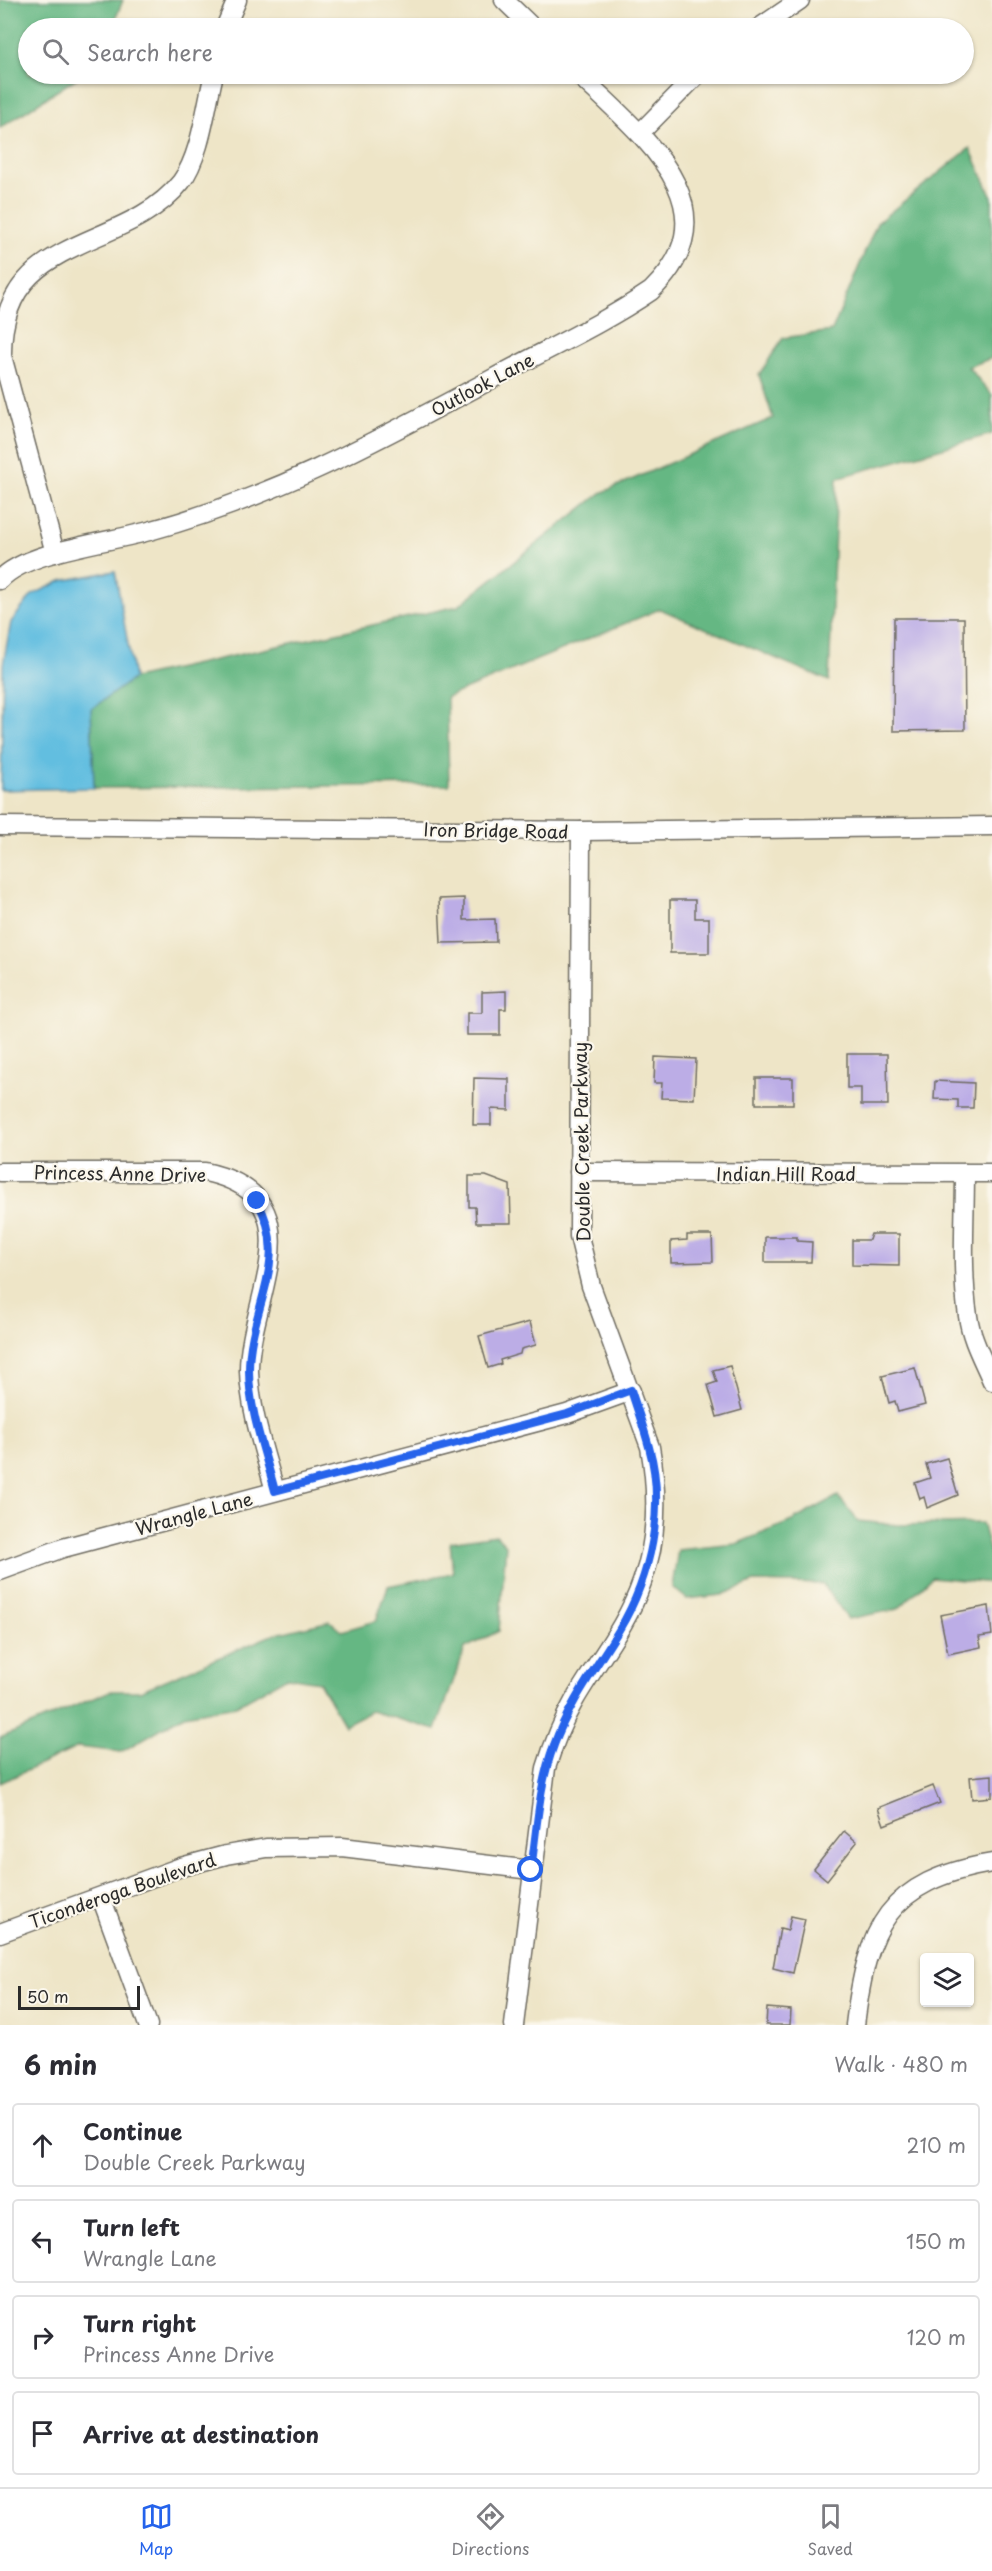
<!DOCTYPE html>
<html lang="en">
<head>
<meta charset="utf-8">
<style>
	:root { --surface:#fff; --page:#f7f7f7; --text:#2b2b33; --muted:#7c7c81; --line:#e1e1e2; --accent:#2563eb }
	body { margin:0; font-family:"Playpen Sans",sans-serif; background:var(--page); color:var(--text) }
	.controls { position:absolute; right:18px; bottom:18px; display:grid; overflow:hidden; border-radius:6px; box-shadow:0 2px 4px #0004 }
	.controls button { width:54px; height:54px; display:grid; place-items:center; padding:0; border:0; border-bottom:2px solid var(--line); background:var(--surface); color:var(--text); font:30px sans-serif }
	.scale { position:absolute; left:18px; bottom:15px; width:122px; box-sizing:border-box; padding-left:6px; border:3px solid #2b2b2b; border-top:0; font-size:16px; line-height:21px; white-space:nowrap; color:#2b2b2b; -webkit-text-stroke:4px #fbf7ec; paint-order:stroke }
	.stop { position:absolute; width:18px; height:18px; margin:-14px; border:4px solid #2563eb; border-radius:50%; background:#fff }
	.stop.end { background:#2563eb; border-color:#fff; box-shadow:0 2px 6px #0008 }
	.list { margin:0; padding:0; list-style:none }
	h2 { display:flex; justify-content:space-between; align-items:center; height:78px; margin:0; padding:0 24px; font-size:26px }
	h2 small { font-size:20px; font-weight:400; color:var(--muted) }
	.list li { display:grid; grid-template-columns:39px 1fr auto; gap:18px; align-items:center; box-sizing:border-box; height:84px; margin:0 12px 12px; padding:0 12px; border:2px solid var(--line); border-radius:6px }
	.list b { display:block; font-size:22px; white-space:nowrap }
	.list p { margin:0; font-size:20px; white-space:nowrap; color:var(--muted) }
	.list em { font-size:20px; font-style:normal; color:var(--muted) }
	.icon { flex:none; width:33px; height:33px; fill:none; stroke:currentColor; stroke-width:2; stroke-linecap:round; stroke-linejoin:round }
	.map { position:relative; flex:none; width:992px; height:2025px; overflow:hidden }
	.search { position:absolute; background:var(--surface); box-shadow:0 2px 4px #0004; left:18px; right:18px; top:18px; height:66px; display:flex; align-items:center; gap:15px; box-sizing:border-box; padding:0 21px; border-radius:33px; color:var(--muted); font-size:22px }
	.sheet { height:462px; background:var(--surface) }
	nav { display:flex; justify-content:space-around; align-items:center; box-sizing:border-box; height:84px; border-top:2px solid var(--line); background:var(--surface); font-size:16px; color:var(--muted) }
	nav a { display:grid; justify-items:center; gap:3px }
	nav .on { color:var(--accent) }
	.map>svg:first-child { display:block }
</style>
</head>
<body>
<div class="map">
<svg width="992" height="2025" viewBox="0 0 992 2025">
	<rect width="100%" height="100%" fill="#fbf7ec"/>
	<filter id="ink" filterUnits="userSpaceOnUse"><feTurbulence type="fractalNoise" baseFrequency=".0167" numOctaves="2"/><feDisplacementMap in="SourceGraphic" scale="12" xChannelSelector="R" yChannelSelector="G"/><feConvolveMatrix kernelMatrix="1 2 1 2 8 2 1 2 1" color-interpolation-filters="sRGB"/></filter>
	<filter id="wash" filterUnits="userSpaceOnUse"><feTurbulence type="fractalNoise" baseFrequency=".008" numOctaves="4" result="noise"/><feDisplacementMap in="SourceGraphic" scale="24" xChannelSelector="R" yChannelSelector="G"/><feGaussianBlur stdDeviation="1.35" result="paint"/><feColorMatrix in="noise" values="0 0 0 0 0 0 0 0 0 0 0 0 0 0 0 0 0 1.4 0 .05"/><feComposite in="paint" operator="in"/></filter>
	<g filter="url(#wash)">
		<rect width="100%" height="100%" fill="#eee5c7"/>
		<!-- forest -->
		<g fill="#65b783" stroke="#487157" stroke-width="1.5">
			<path d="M 0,0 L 123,0 L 112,28 L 28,28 L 28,74 L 83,74 L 0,128 Z"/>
			<path d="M 970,148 L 992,197 L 992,358 L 968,367 L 992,395 L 992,434 L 837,478 L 829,681 L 660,609 L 447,697 L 449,785 L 94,788 L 91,709 L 134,678 L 458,606 L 601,493 L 773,418 L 759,375 L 783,338 L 832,331 L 877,223 Z"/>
			<path d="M 838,1496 L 858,1521 L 898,1525 L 982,1523 L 992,1559 L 992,1583 L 932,1577 L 898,1609 L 848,1619 L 823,1584 L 754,1582 L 722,1595 L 687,1599 L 672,1587 L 678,1550 L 736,1544 L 792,1521 Z"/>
			<path d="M 496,1535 L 506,1545 L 499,1631 L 465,1648 L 436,1730 L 371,1711 L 344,1725 L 319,1682 L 287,1677 L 236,1706 L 184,1715 L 121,1752 L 78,1747 L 0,1783 L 0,1738 L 110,1691 L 140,1691 L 272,1635 L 330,1621 L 342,1631 L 376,1621 L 388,1586 L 453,1573 L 450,1542 Z"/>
		</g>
		<!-- water -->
		<path fill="#62bee0" stroke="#467486" stroke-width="1.5" d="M 115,571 L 134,678 L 91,709 L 94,788 L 1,790 L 3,664 L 11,622 L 32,595 L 61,581 Z"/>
		<g id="blocks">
			<!-- building -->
			<g fill="#bcade6">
				<path d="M 894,618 L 964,618 L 965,730 L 893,731 Z"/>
				<path d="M 464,898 L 464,920 L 495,919 L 496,942 L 441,943 L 439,899 Z"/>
				<path d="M 670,900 L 695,900 L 695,918 L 709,918 L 709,953 L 670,953 Z"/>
				<path d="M 506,991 L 506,1009 L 500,1009 L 500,1035 L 467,1035 L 467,1013 L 482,1013 L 482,992 Z"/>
				<path d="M 847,1054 L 887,1054 L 888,1105 L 861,1105 L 861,1088 L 847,1088 Z"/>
				<path d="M 655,1057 L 696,1059 L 694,1099 L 661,1098 L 662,1083 L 654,1083 Z"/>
				<path d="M 474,1078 L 509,1079 L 509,1110 L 491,1109 L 491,1125 L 473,1125 Z"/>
				<rect x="756" y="1078" width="37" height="26"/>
				<path d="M 935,1081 L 974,1083 L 973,1108 L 958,1108 L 958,1100 L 934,1099 Z"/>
				<path d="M 469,1176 L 486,1176 L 510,1185 L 511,1223 L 476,1223 L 475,1207 L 469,1207 Z"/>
				<path d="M 871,1234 L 899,1234 L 899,1266 L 852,1265 L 852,1240 L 869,1240 Z"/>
				<path d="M 687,1235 L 712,1235 L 713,1262 L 671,1263 L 671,1241 L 687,1240 Z"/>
				<path d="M 765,1237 L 797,1237 L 797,1241 L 812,1242 L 811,1262 L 765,1262 Z"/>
				<path d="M 530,1322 L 536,1345 L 521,1349 L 520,1354 L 500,1360 L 501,1364 L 488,1368 L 479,1336 Z"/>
				<path d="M 730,1366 L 742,1410 L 717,1417 L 708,1385 L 717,1382 L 713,1370 Z"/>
				<path d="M 915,1368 L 925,1405 L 898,1412 L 895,1401 L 889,1403 L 882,1376 Z"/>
				<path d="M 947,1458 L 958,1495 L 927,1508 L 924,1497 L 920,1499 L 915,1483 L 930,1478 L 926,1464 Z"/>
				<path d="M 989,1606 L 992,1635 L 979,1637 L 981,1647 L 948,1654 L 940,1615 Z"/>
				<path d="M 992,1775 L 992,1797 L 972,1799 L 970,1777 Z"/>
				<path d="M 933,1786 L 940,1803 L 884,1825 L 878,1808 Z"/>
				<path d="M 844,1831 L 857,1842 L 827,1880 L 814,1869 Z"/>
				<path d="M 791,1916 L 805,1919 L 793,1973 L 773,1968 L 780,1928 L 788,1930 Z"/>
				<path d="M 767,2008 L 791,2010 L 790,2025 L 766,2025 Z"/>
			</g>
		</g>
	</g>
	<g filter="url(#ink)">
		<use href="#blocks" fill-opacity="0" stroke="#6f6c62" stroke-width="1.5"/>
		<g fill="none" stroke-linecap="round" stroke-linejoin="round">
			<!-- street casing -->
			<g stroke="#6f6c62" stroke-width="21">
				<g id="street">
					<path d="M 504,0 L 533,28"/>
					<path d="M 225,28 L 237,0"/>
					<path d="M 759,28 L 800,0"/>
					<path d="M 640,133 L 698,74"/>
					<path d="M 55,553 L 2,356 C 0,231 124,254 181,182 C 201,156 206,105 214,74"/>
					<path d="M 0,580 C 25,551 111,542 149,531 C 275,497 378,440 492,379 C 545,350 601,325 651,291 C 739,206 637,132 578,74"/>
					<path d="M 0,826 L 581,831 L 992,826"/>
					<path d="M 0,1172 L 205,1172 C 321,1197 248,1299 249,1371 C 250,1411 265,1453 275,1491"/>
					<path d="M 579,1172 L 992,1173"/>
					<path d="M 965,1173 C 965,1220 961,1270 968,1316 C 971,1339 983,1360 992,1381"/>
					<path d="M 0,1571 L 63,1548 L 567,1414 L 631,1391"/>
					<path d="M 101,1897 L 148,2025"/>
					<path d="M 0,1933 L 181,1867 L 226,1855 L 266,1848 L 342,1847 L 531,1870"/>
					<path d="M 514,2025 L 546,1768 C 553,1745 562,1722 574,1701 C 597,1661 627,1626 642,1582 C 658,1539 658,1492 650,1447 L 591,1286 L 579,1236 L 581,831"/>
					<path d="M 855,2025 C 867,1927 887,1881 992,1863"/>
				</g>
			</g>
			<!-- street -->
			<use href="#street" stroke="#fff" stroke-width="18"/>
		</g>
	</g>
	<g fill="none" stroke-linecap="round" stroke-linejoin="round" filter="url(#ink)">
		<!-- route -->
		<path stroke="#2563eb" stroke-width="8" d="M 257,1201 C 292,1261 249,1307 249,1370 C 249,1411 265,1452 275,1491 L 567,1414 L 631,1390 C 637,1409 644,1428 649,1447 C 666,1507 651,1577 619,1630 C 596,1668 569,1703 554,1745 C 539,1784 537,1828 531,1870"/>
	</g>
	<g text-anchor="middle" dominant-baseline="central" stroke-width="4.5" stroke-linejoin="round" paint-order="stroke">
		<!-- street labels -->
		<g font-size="18" fill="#2b2b2b" stroke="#fbf7ec">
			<text transform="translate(482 384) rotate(-28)">Outlook Lane</text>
			<text transform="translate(496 830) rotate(1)">Iron Bridge Road</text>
			<text transform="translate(581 1142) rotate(-91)">Double Creek Parkway</text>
			<text transform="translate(120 1173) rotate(1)">Princess Anne Drive</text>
			<text x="786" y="1173">Indian Hill Road</text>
			<text transform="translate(194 1513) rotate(-15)">Wrangle Lane</text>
			<text transform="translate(122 1890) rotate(-19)">Ticonderoga Boulevard</text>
		</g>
	</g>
</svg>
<div class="controls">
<button><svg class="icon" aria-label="layers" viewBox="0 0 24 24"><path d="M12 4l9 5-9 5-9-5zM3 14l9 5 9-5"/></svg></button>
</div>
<div class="scale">50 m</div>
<div class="stop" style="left:531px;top:1870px"></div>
<div class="stop end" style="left:257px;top:1201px"></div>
<div class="search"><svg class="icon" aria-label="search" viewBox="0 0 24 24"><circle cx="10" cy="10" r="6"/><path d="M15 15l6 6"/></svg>Search here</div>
</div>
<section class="sheet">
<h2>6 min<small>Walk · 480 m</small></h2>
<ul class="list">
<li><svg class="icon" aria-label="ahead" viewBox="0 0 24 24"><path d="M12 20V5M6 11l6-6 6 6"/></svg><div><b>Continue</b><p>Double Creek Parkway</p></div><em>210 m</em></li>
<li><svg class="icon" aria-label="left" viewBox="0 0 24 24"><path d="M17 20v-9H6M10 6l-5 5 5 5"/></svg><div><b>Turn left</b><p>Wrangle Lane</p></div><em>150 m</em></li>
<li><svg class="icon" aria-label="right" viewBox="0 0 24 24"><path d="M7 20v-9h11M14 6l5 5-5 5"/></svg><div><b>Turn right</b><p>Princess Anne Drive</p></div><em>120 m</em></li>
<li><svg class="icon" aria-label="arrive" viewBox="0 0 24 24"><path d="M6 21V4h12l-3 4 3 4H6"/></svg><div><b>Arrive at destination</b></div></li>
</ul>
</section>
<nav>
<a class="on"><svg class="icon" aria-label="map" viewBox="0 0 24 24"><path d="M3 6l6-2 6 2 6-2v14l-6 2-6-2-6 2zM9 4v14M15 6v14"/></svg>Map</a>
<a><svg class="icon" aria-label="directions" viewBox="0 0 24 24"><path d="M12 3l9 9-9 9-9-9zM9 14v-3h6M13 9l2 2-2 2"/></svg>Directions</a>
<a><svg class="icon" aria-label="saved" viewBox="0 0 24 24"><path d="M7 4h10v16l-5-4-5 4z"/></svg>Saved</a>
</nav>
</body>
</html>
